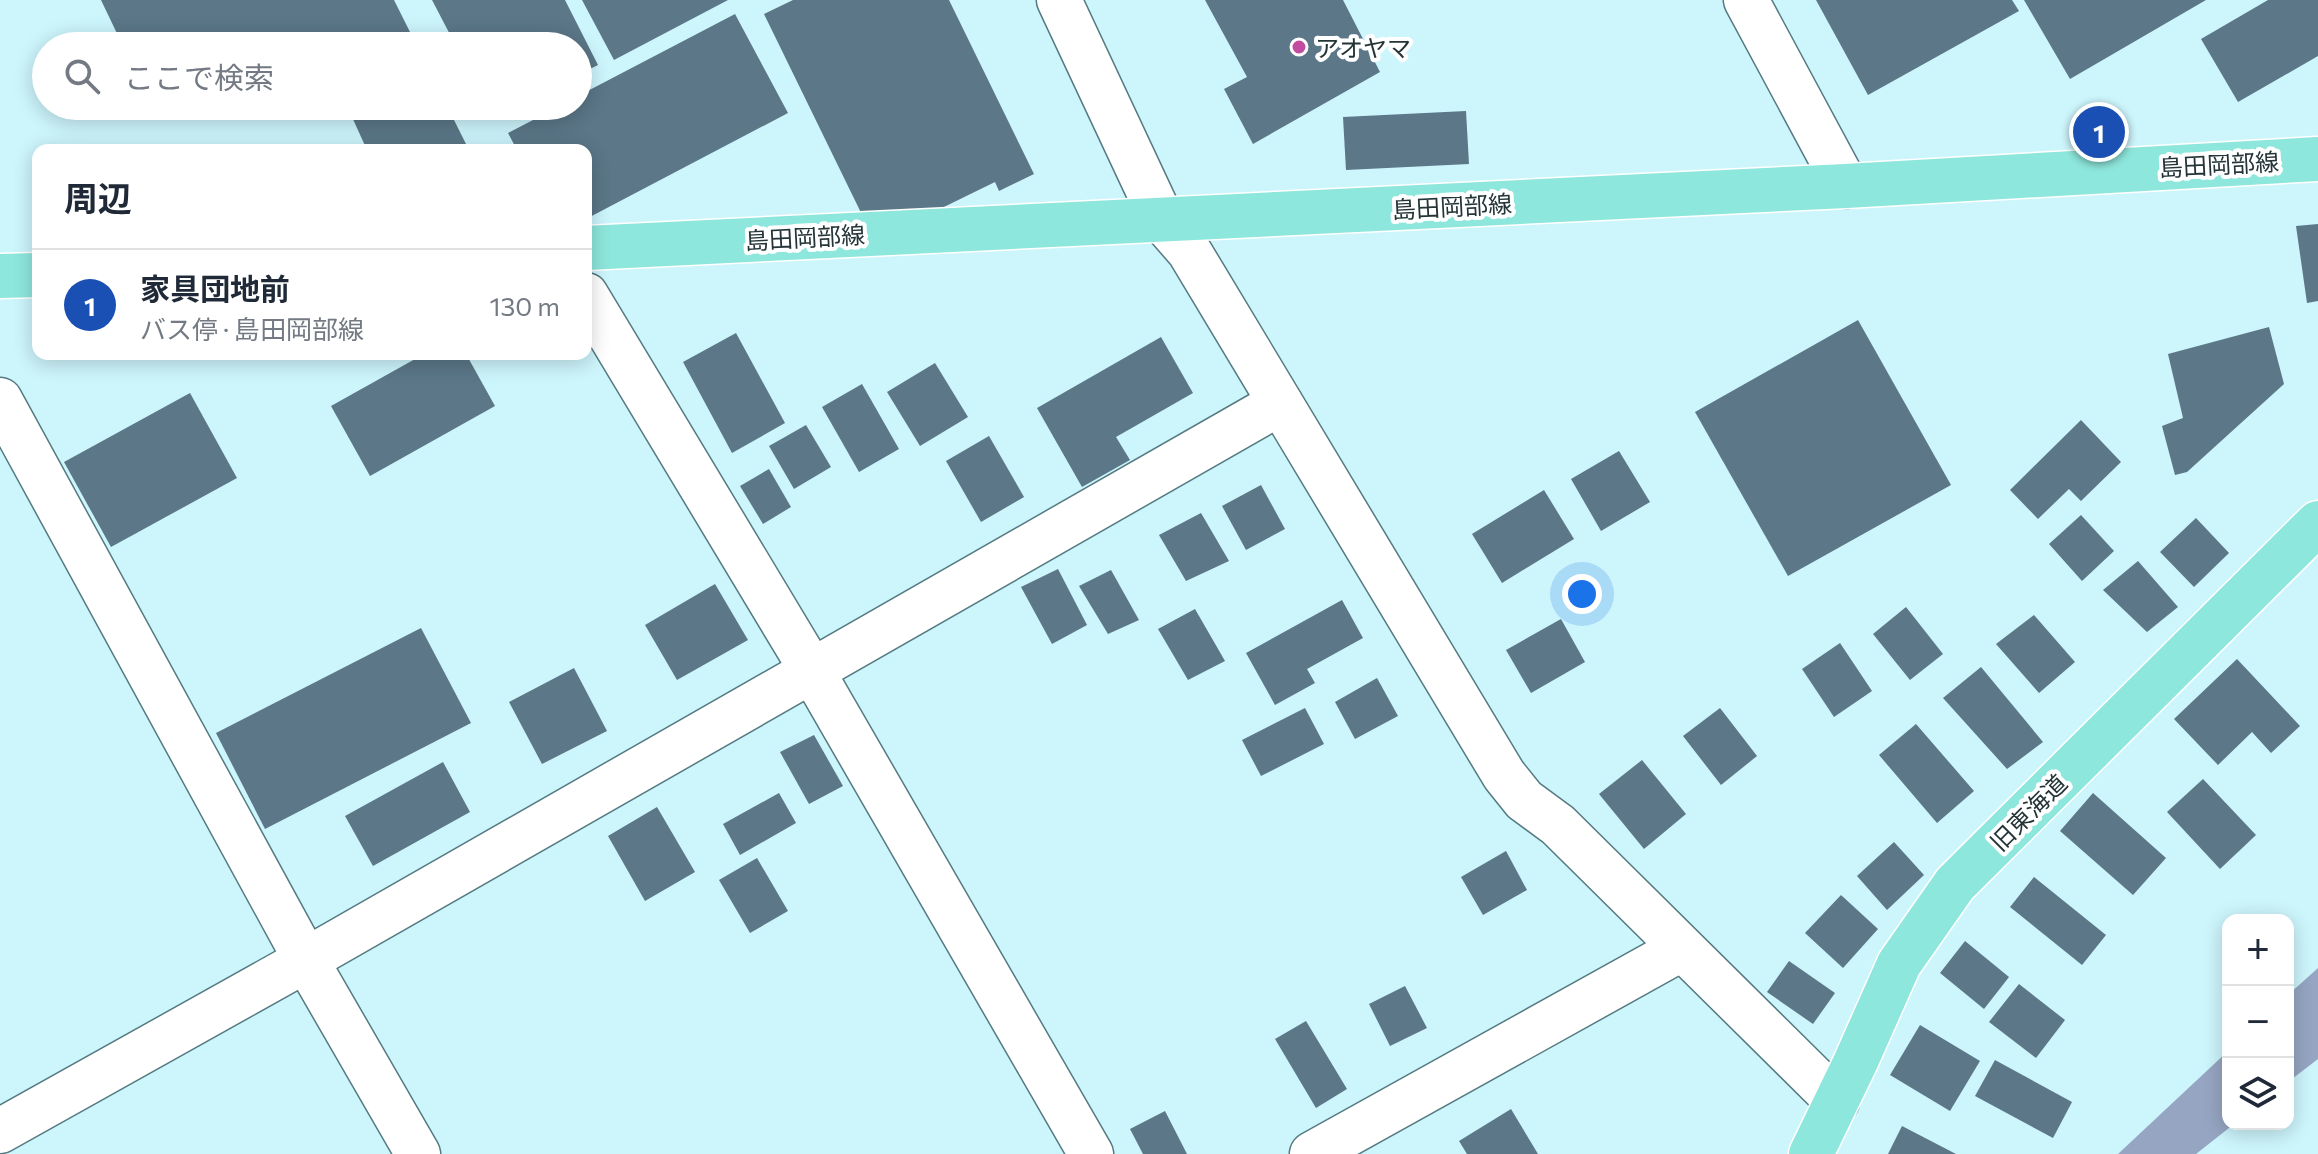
<!DOCTYPE html>
<html lang="ja">
<head>
<meta charset="utf-8">
<style>
	:root { --surface:#fff; --page:#f6f6f7; --text:#1f2937; --muted:#747a83; --line:#e0e1e3; --accent:#ea580c }
	body { margin:0; font-family:Commissioner,"Noto Sans JP",sans-serif; background:var(--page); color:var(--text) }
	.controls { position:absolute; right:24px; bottom:24px; display:grid; overflow:hidden; border-radius:16px; box-shadow:0 4px 20px #0003 }
	.controls button { width:72px; height:72px; display:grid; place-items:center; padding:0; border:0; border-bottom:2px solid var(--line); background:var(--surface); color:var(--text); font:40px sans-serif }
	.you { position:absolute; left:1582px; top:594px; width:28px; height:28px; margin:-20px; border:6px solid #fff; border-radius:50%; background:#1a73e8; box-shadow:0 0 0 12px #1a73e833 }
	.badge { display:grid; place-items:center; width:52px; height:52px; border-radius:50%; background:var(--accent); color:#fff; font-size:26px; font-weight:700 }
	.pin { position:absolute; translate:-50% -50%; border:4px solid #fff; box-shadow:0 2px 8px #0006 }
	.list { margin:0; padding:0; list-style:none }
	h2 { display:flex; justify-content:space-between; align-items:center; height:104px; margin:0; padding:0 32px; font-size:34px }
	h2 small { font-size:26px; font-weight:400; color:var(--muted) }
	.list li { display:grid; grid-template-columns:52px 1fr auto; gap:24px; align-items:center; box-sizing:border-box; height:112px; padding:0 32px; border-top:2px solid var(--line) }
	.list b { display:block; font-size:30px; white-space:nowrap }
	.list p { margin:0; font-size:26px; white-space:nowrap; color:var(--muted) }
	.list em { font-size:26px; font-style:normal; color:var(--muted) }
	.icon { flex:none; width:44px; height:44px; fill:none; stroke:currentColor; stroke-width:2; stroke-linecap:round; stroke-linejoin:round }
	.map { position:relative; flex:none; width:2318px; height:1154px; overflow:hidden }
	.search { position:absolute; background:var(--surface); box-shadow:0 4px 20px #0003; left:32px; top:32px; width:560px; height:88px; display:flex; align-items:center; gap:20px; box-sizing:border-box; padding:0 28px; border-radius:44px; color:var(--muted); font-size:30px }
	.panel { position:absolute; background:var(--surface); box-shadow:0 4px 20px #0003; left:32px; top:144px; width:560px; height:216px; border-radius:16px }
	.map>svg:first-child { display:block }
</style>
</head>
<body>
<div class="map">
<svg width="2318" height="1154" viewBox="0 0 2318 1154">
	<rect width="100%" height="100%" fill="#cdf5fc"/>
	<!-- water -->
	<g fill="#96a5c2">
		<path d="M 2318,968 L 2318,1059 L 2288,1082 L 2288,995 Z"/>
		<path d="M 2228,1051 L 2228,1124 L 2234,1124 L 2196,1154 L 2118,1154 Z"/>
	</g>
	<!-- building -->
	<g fill="#5b7788">
		<path d="M 101,0 L 394,0 L 417,46 L 319,46 L 315,36 L 293,46 L 123,46 Z"/>
		<path d="M 432,0 L 565,0 L 598,65 L 578,75 L 578,46 L 456,46 Z"/>
		<path d="M 582,0 L 728,0 L 614,60 Z"/>
		<path d="M 793,0 L 949,0 L 1034,174 L 999,191 L 995,182 L 903,227 L 896,210 L 867,225 L 764,14 Z"/>
		<path d="M 1205,0 L 1343,0 L 1380,72 L 1253,144 L 1224,89 L 1247,77 Z"/>
		<path d="M 1816,0 L 2012,0 L 2019,11 L 1868,95 Z"/>
		<path d="M 2024,0 L 2206,0 L 2070,79 Z"/>
		<path d="M 2268,0 L 2318,0 L 2318,56 L 2238,102 L 2201,39 Z"/>
		<path d="M 735,14 L 788,113 L 586,219 L 586,150 L 517,150 L 508,133 L 560,106 L 578,106 L 578,96 Z"/>
		<path d="M 347,106 L 447,106 L 469,150 L 367,150 Z"/>
		<path d="M 486,106 L 518,106 L 493,119 Z"/>
		<path d="M 1466,111 L 1469,164 L 1346,170 L 1343,117 Z"/>
		<path d="M 2318,224 L 2318,301 L 2307,303 L 2296,226 Z"/>
		<path d="M 1858,320 L 1951,485 L 1788,576 L 1695,412 Z"/>
		<path d="M 2269,327 L 2284,384 L 2187,472 L 2175,475 L 2162,426 L 2183,418 L 2168,354 Z"/>
		<path d="M 736,333 L 785,423 L 732,453 L 683,362 Z"/>
		<path d="M 1161,337 L 1193,393 L 1116,437 L 1130,460 L 1082,487 L 1037,408 Z"/>
		<path d="M 424,354 L 466,354 L 495,406 L 370,476 L 331,406 Z"/>
		<path d="M 935,363 L 968,417 L 920,446 L 887,392 Z"/>
		<path d="M 862,384 L 899,449 L 859,472 L 822,407 Z"/>
		<path d="M 190,393 L 237,478 L 111,547 L 64,462 Z"/>
		<path d="M 2081,420 L 2121,462 L 2081,501 L 2069,489 L 2038,519 L 2010,490 Z"/>
		<path d="M 806,425 L 831,467 L 794,489 L 769,446 Z"/>
		<path d="M 989,436 L 1024,497 L 981,522 L 946,461 Z"/>
		<path d="M 1619,451 L 1650,502 L 1601,531 L 1571,479 Z"/>
		<path d="M 769,469 L 791,507 L 763,524 L 740,486 Z"/>
		<path d="M 1261,485 L 1285,529 L 1246,550 L 1222,506 Z"/>
		<path d="M 1544,490 L 1574,539 L 1502,583 L 1472,534 Z"/>
		<path d="M 1201,513 L 1229,561 L 1186,581 L 1159,535 Z"/>
		<path d="M 2081,515 L 2114,551 L 2082,581 L 2049,544 Z"/>
		<path d="M 2196,518 L 2229,553 L 2194,587 L 2160,552 Z"/>
		<path d="M 2138,561 L 2178,607 L 2147,632 L 2103,590 Z"/>
		<path d="M 1058,569 L 1087,625 L 1052,644 L 1021,587 Z"/>
		<path d="M 1111,570 L 1139,620 L 1108,634 L 1079,586 Z"/>
		<path d="M 715,584 L 748,640 L 677,680 L 645,625 Z"/>
		<path d="M 1342,600 L 1363,638 L 1307,669 L 1315,683 L 1275,705 L 1246,653 Z"/>
		<path d="M 1906,607 L 1943,654 L 1910,680 L 1873,634 Z"/>
		<path d="M 1195,609 L 1225,661 L 1188,680 L 1158,629 Z"/>
		<path d="M 2034,615 L 2075,662 L 2039,693 L 1996,644 Z"/>
		<path d="M 1561,619 L 1585,662 L 1531,693 L 1506,650 Z"/>
		<path d="M 421,628 L 471,723 L 265,829 L 216,733 Z"/>
		<path d="M 1840,643 L 1872,691 L 1834,717 L 1802,669 Z"/>
		<path d="M 2237,659 L 2300,726 L 2271,753 L 2252,732 L 2218,765 L 2174,719 Z"/>
		<path d="M 1981,667 L 2043,742 L 2007,769 L 1943,698 Z"/>
		<path d="M 574,668 L 607,731 L 542,764 L 509,702 Z"/>
		<path d="M 1377,678 L 1398,716 L 1355,739 L 1335,702 Z"/>
		<path d="M 1305,708 L 1324,744 L 1261,776 L 1242,740 Z"/>
		<path d="M 1720,708 L 1757,756 L 1721,785 L 1683,736 Z"/>
		<path d="M 1916,724 L 1974,791 L 1937,823 L 1879,755 Z"/>
		<path d="M 814,735 L 843,786 L 809,804 L 780,752 Z"/>
		<path d="M 1642,760 L 1686,814 L 1644,849 L 1599,794 Z"/>
		<path d="M 443,762 L 470,812 L 373,866 L 345,816 Z"/>
		<path d="M 2203,779 L 2256,835 L 2220,869 L 2167,812 Z"/>
		<path d="M 779,793 L 796,823 L 740,855 L 723,824 Z"/>
		<path d="M 2093,793 L 2166,858 L 2133,895 L 2060,831 Z"/>
		<path d="M 657,807 L 695,872 L 645,901 L 608,836 Z"/>
		<path d="M 1894,842 L 1924,875 L 1887,910 L 1857,876 Z"/>
		<path d="M 1506,851 L 1527,890 L 1483,915 L 1461,877 Z"/>
		<path d="M 757,858 L 788,911 L 750,933 L 719,880 Z"/>
		<path d="M 2034,877 L 2106,935 L 2082,965 L 2010,907 Z"/>
		<path d="M 1841,895 L 1878,929 L 1843,968 L 1805,933 Z"/>
		<path d="M 1965,941 L 2009,977 L 1984,1009 L 1940,973 Z"/>
		<path d="M 1789,961 L 1835,993 L 1813,1024 L 1767,992 Z"/>
		<path d="M 2019,984 L 2065,1020 L 2036,1058 L 1989,1022 Z"/>
		<path d="M 1405,986 L 1427,1028 L 1390,1046 L 1369,1004 Z"/>
		<path d="M 1306,1021 L 1347,1089 L 1316,1108 L 1275,1039 Z"/>
		<path d="M 1920,1025 L 1980,1061 L 1950,1111 L 1890,1075 Z"/>
		<path d="M 1995,1060 L 2072,1102 L 2053,1138 L 1975,1096 Z"/>
		<path d="M 1511,1109 L 1538,1154 L 1467,1154 L 1459,1141 Z"/>
		<path d="M 1165,1111 L 1187,1154 L 1143,1154 L 1130,1129 Z"/>
		<path d="M 1902,1126 L 1956,1154 L 1888,1154 Z"/>
	</g>
	<g fill="none" stroke-linecap="round" stroke-linejoin="round">
		<!-- minor casing -->
		<g stroke="#557a81" stroke-width="47">
			<g id="minor">
				<path d="M 1059,0 L 1162,220 L 1189,251 L 1504,775 L 1524,800 L 1558,825 L 1837,1101"/>
				<path d="M 1746,0 L 1846,186"/>
				<path d="M 586,295 L 811,669 L 1091,1154"/>
				<path d="M 0,400 L 306,960 L 418,1154"/>
				<path d="M 0,1131 L 306,960 L 1280,403"/>
				<path d="M 1312,1154 L 1681,949"/>
			</g>
		</g>
		<!-- major casing -->
		<g stroke="#fff" stroke-width="47">
			<g id="major">
				<path d="M 586,248 L 1846,186 L 2318,159"/>
				<path d="M 0,276 L 38,275"/>
				<path d="M 1811,1154 L 1856,1061 L 1899,964 L 1955,884 L 2318,523"/>
			</g>
		</g>
		<!-- minor -->
		<use href="#minor" stroke="#fff" stroke-width="44"/>
		<!-- major -->
		<use href="#major" stroke="#8ee7dc" stroke-width="44"/>
	</g>
	<!-- markers -->
	<circle fill="#c34ba0" stroke="#fff" stroke-width="3" cx="1299" cy="47" r="8"/>
	<g text-anchor="middle" dominant-baseline="central" stroke-width="8" stroke-linejoin="round" paint-order="stroke">
		<!-- poi labels -->
		<g font-size="24" fill="#243437" stroke="#fff" text-anchor="start">
			<text x="1315" y="47">アオヤマ</text>
		</g>
		<!-- street labels -->
		<g font-size="24" fill="#243437" stroke="#fff">
			<text transform="translate(2219 164) rotate(-3)">島田岡部線</text>
			<text transform="translate(1452 206) rotate(-3)">島田岡部線</text>
			<text transform="translate(805 237) rotate(-3)">島田岡部線</text>
			<text transform="translate(2028 812) rotate(-45)">旧東海道</text>
		</g>
	</g>
</svg>
<div class="controls">
<button>+</button>
<button>−</button>
<button><svg class="icon" aria-label="layers" viewBox="0 0 24 24"><path d="M12 4l9 5-9 5-9-5zM3 14l9 5 9-5"/></svg></button>
</div>
<div class="you"></div>
<div class="pin badge" style="left:2099px;top:132px;background:#1a4fb4">1</div>
<div class="search"><svg class="icon" aria-label="search" viewBox="0 0 24 24"><circle cx="10" cy="10" r="6"/><path d="M15 15l6 6"/></svg>ここで検索</div>
<section class="panel">
<h2>周辺<small></small></h2>
<ul class="list">
<li><span class="badge" style="background:#1a4fb4">1</span><div><b>家具団地前</b><p>バス停 · 島田岡部線</p></div><em>130 m</em></li>
</ul>
</section>
</div>
</body>
</html>
